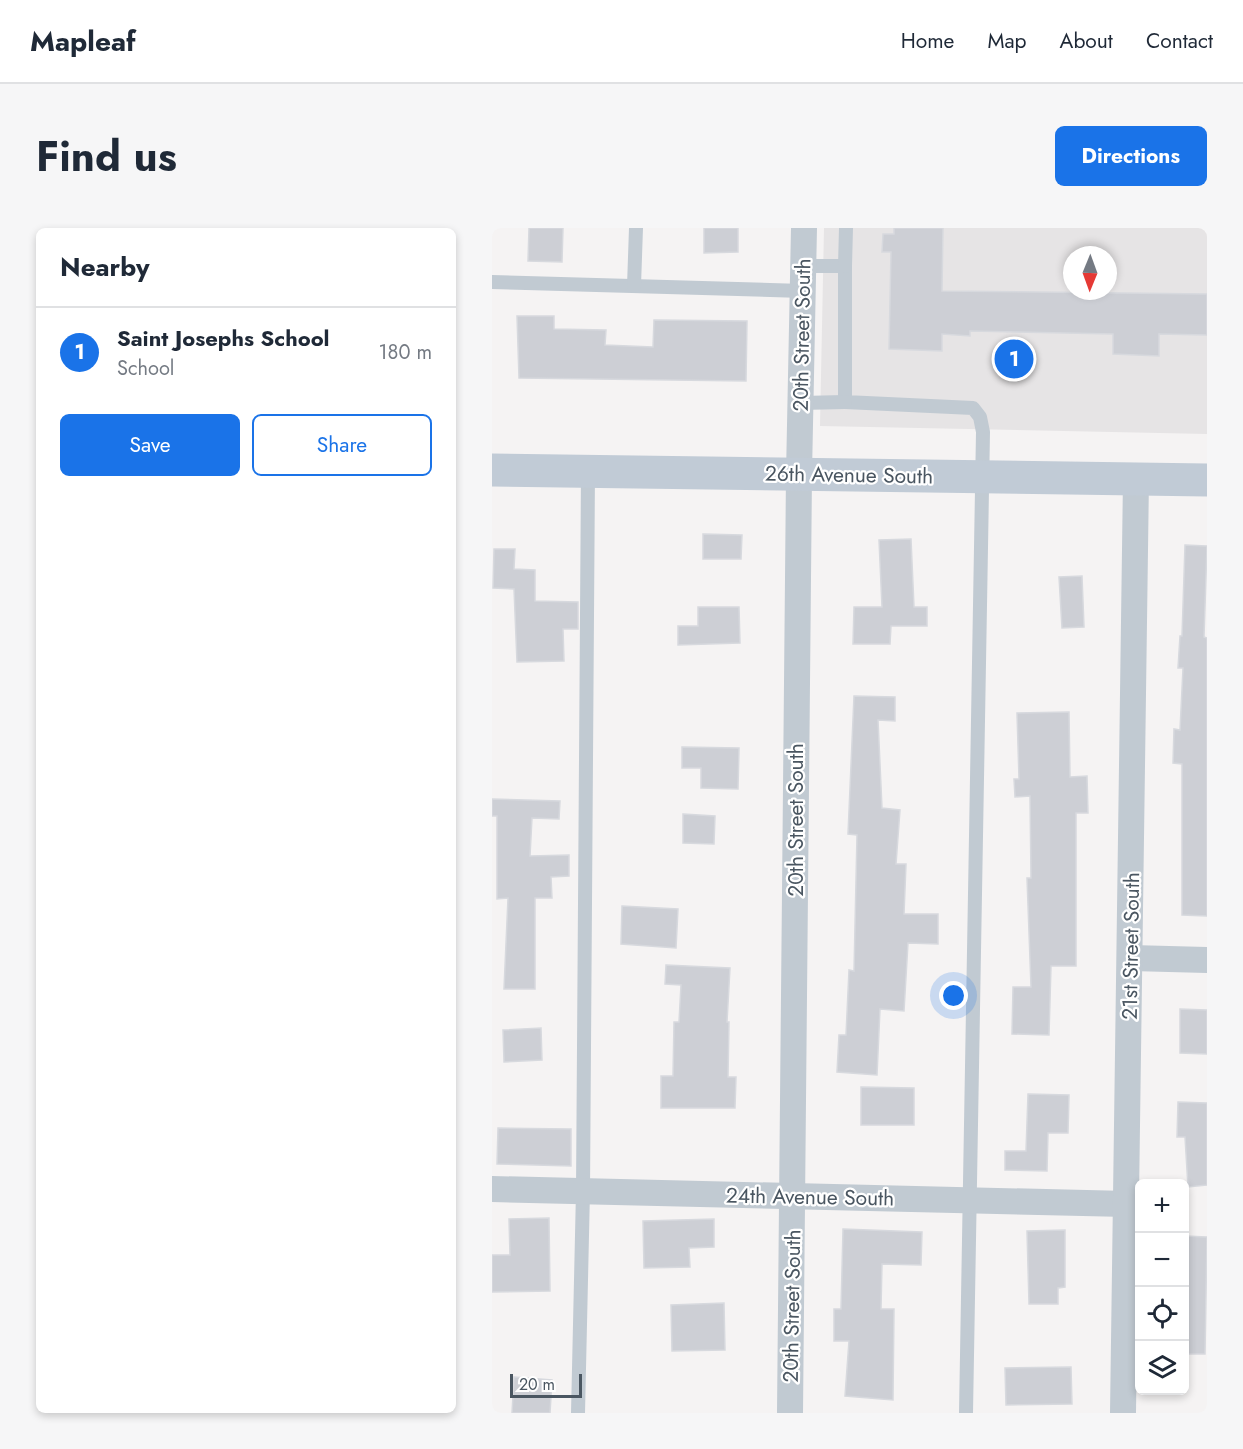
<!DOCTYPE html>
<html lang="en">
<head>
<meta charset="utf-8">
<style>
	:root { --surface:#fff; --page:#f6f6f7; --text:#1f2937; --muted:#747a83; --line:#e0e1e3; --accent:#1a73e8 }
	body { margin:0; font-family:Jost,sans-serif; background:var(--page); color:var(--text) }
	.controls { position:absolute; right:18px; bottom:18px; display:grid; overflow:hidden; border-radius:9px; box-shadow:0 3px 9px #0003 }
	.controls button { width:54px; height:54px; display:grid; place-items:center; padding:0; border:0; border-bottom:2px solid var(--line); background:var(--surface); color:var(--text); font:30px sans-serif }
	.compass { position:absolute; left:571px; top:18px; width:54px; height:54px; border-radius:50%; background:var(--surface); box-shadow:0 3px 9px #0003; rotate:181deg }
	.scale { position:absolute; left:18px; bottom:15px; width:72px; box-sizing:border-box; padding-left:6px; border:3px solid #4a5661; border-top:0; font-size:16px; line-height:21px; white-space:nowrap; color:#4a5661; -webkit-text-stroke:4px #fff; paint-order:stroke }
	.you { position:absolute; left:462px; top:768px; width:21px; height:21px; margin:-15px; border:4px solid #fff; border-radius:50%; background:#1a73e8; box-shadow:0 0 0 9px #1a73e833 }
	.badge { display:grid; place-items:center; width:39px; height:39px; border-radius:50%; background:var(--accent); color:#fff; font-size:20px; font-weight:700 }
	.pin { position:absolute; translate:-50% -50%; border:3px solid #fff; box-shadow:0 2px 6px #0006 }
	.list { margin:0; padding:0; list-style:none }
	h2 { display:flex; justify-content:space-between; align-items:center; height:78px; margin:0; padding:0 24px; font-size:26px }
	h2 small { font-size:20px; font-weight:400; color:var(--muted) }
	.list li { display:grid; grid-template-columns:39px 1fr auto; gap:18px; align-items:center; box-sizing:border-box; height:90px; padding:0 24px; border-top:2px solid var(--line) }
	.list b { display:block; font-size:22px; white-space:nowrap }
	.list p { margin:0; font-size:20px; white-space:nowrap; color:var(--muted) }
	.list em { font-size:20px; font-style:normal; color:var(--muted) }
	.actions { display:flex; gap:12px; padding:18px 24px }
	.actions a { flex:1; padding:14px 0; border:2px solid var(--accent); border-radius:9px; text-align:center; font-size:21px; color:var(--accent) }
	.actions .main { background:var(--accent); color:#fff }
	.icon { flex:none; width:33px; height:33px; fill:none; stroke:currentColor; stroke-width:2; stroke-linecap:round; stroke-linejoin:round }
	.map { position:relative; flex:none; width:715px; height:1185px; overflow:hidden; border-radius:9px }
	header { display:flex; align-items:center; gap:36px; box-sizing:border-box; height:84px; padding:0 30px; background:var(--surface); border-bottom:2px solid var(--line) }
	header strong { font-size:28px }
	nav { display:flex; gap:33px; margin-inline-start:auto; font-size:21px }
	.intro { display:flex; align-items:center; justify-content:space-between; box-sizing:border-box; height:144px; padding:0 36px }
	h1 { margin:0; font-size:42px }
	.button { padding:15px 27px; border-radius:9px; background:var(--accent); color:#fff; font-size:21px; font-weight:700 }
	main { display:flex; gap:36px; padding:0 36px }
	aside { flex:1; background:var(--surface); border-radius:9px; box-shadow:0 3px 9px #0003 }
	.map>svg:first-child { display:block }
</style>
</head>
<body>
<header>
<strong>Mapleaf</strong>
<nav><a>Home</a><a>Map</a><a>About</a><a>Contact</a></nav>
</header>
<div class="intro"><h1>Find us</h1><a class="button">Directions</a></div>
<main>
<aside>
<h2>Nearby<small></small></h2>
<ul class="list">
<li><span class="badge">1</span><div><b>Saint Josephs School</b><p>School</p></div><em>180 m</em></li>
</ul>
<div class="actions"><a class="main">Save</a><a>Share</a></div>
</aside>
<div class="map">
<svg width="715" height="1185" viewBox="0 0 715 1185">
	<rect width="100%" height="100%" fill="#f5f3f3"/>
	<!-- education -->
	<path fill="#e6e4e5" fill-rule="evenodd" d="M 332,0 L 715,0 L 715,206 L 328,198 ZM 580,27 L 616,27 L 616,63 L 580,63 Z"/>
	<!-- building -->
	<g fill="#cdcfd5" stroke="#d7d9de" stroke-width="1.5">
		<path d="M 37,0 L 71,0 L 70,34 L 36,33 Z"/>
		<path d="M 212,0 L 246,0 L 246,24 L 212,25 Z"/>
		<path d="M 402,0 L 451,0 L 450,63 L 715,66 L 715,107 L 667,106 L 667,128 L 621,126 L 621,106 L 478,103 L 478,108 L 450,106 L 450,123 L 397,121 L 399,24 L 390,24 L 391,6 L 402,6 Z"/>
		<path d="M 25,88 L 62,88 L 62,101 L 114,102 L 113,117 L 161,119 L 162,92 L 255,93 L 254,153 L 27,150 Z"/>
		<path d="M 211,306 L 250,307 L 249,331 L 211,331 Z"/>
		<path d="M 419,311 L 422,379 L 435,379 L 435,398 L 399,398 L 398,416 L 361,416 L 362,379 L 390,379 L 387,312 Z"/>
		<path d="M 693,317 L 715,318 L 712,409 L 715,410 L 715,688 L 690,687 L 690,536 L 681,535 L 682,501 L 688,502 L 691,440 L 686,440 L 688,408 L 690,408 Z"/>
		<path d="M 2,321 L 23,321 L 22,341 L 43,342 L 43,373 L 86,374 L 86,401 L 71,401 L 72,433 L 25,434 L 22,361 L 1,360 Z"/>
		<path d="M 590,348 L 592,399 L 570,400 L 567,349 Z"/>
		<path d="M 206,379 L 247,379 L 248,415 L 186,417 L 186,398 L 206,398 Z"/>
		<path d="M 362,468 L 403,469 L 403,493 L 386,492 L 390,580 L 408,582 L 404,636 L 414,636 L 412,686 L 446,686 L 446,716 L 416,715 L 412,783 L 388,781 L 385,847 L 345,844 L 347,807 L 354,807 L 357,742 L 362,743 L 365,607 L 356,606 Z"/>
		<path d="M 577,484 L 578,549 L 595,548 L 596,585 L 584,585 L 584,738 L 559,738 L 557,807 L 520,806 L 521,759 L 539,759 L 535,650 L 539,650 L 538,568 L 523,569 L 522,551 L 527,551 L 525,485 Z"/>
		<path d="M 190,519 L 247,520 L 246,561 L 209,560 L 209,540 L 190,540 Z"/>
		<path d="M 0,571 L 68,573 L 67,591 L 40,590 L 38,628 L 77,627 L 77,648 L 59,649 L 60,670 L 43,670 L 43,761 L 12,761 L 16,670 L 5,671 L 5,588 L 0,588 Z"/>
		<path d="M 191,586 L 223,588 L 222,616 L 191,615 Z"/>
		<path d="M 130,678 L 186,681 L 184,720 L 129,716 Z"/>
		<path d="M 174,737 L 238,740 L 235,794 L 237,794 L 236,849 L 244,849 L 243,880 L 169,880 L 169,848 L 181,848 L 182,794 L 187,794 L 189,757 L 173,756 Z"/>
		<path d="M 688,781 L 715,782 L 715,826 L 688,825 Z"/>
		<path d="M 49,800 L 50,832 L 12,834 L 11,802 Z"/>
		<path d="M 369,859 L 422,860 L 422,897 L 369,897 Z"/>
		<path d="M 536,866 L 577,867 L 576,905 L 556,905 L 555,943 L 513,942 L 513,923 L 534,923 Z"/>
		<path d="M 686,874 L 715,875 L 715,957 L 696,959 L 693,909 L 685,909 Z"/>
		<path d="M 6,900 L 79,901 L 79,938 L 5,936 Z"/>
		<path d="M 57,990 L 58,1063 L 0,1064 L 0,1027 L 18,1027 L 17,991 Z"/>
		<path d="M 222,991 L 222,1019 L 197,1020 L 198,1039 L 152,1040 L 151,993 Z"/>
		<path d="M 351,1001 L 430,1004 L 429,1037 L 390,1036 L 389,1081 L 402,1081 L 401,1172 L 353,1168 L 357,1113 L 342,1113 L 342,1081 L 349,1081 Z"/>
		<path d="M 573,1002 L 573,1059 L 566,1060 L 566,1076 L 537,1076 L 535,1003 Z"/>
		<path d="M 693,1008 L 715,1009 L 713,1126 L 693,1126 Z"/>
		<path d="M 232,1075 L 233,1122 L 180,1123 L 179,1077 Z"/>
		<path d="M 579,1139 L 580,1176 L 514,1177 L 513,1140 Z"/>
		<path d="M 22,1149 L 60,1152 L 58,1185 L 20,1185 Z"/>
	</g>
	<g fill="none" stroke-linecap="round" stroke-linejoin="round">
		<!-- lane -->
		<g stroke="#c1cad2" stroke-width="14">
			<path d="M 312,38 L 353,38 L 353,174 L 481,180 L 488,189 L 491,204 L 474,1185"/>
			<path d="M 353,38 L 354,0"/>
			<path d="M 0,54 L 311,63"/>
			<path d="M 142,58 L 144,0"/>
			<path d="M 309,175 L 353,174"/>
			<path d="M 86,1185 L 91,963 L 96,243"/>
		</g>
		<!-- street -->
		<g stroke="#c1cad2" stroke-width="26">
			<path d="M 639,730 L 715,732"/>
			<path d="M 0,961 L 635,976"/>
			<path d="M 298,1185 L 307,246 L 312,0"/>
			<path d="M 631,1185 L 644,250"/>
		</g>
		<!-- secondary -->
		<path stroke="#c1cbd6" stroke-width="33" d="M 0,242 L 715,252"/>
	</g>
	<g text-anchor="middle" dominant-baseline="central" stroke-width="4.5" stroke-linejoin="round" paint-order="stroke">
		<!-- street labels -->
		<g font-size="21" fill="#4a5661" stroke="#fff">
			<text transform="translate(310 107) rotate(-89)">20th Street South</text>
			<text transform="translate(357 247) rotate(1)">26th Avenue South</text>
			<text transform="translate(304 592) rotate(-90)">20th Street South</text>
			<text transform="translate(639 718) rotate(-89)">21st Street South</text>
			<text transform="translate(318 969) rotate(1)">24th Avenue South</text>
			<text transform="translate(300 1078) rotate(-89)">20th Street South</text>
		</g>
	</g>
</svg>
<div class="controls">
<button>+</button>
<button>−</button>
<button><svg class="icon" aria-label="locate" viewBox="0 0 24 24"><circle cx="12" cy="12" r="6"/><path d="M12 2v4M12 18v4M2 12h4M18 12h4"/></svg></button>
<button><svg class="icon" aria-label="layers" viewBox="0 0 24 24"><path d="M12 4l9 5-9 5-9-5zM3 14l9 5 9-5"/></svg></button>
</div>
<svg class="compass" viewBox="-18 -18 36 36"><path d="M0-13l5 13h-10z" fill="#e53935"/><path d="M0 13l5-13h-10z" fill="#747a83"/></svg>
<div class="scale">20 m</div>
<div class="you"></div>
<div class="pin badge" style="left:522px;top:131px">1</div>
</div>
</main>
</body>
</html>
